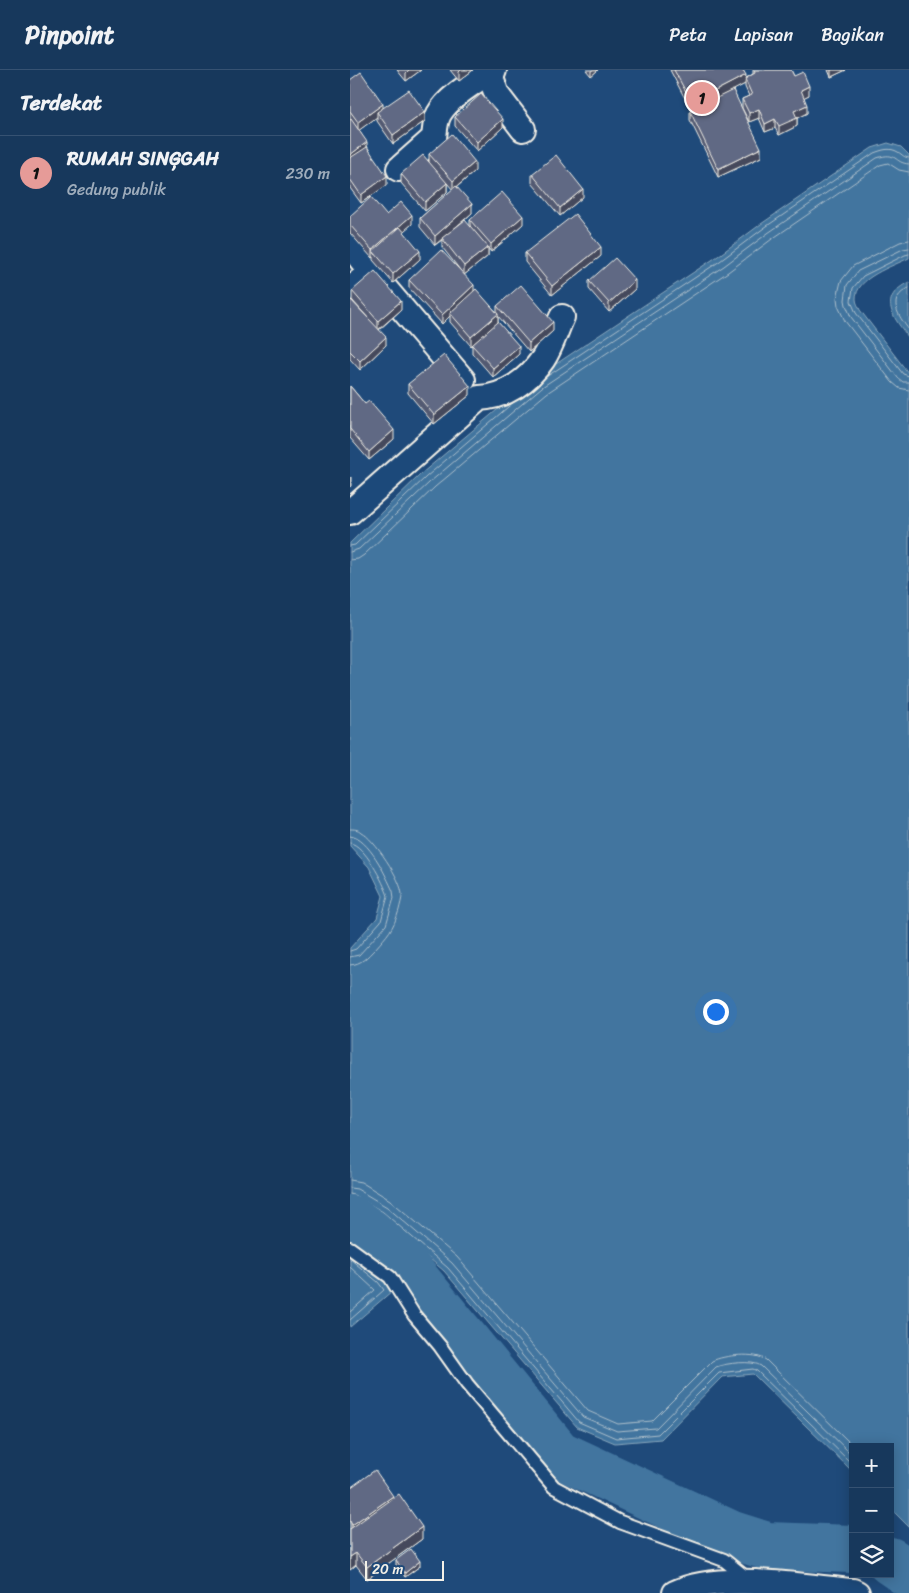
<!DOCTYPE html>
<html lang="id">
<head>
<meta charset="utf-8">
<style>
	:root { --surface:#17385c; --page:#203f62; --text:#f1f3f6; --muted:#9eacbb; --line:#365272; --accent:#e69b98 }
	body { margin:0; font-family:Sriracha,sans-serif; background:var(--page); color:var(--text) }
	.controls { position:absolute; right:15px; bottom:15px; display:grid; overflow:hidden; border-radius:0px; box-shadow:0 2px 12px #0003 }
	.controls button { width:45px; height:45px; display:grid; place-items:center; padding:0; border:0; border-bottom:1px solid var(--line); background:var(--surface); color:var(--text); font:25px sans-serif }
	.scale { position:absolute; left:15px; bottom:12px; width:79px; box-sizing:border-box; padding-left:5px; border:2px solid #f4f1e8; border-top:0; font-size:14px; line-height:18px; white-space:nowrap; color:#f4f1e8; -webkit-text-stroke:4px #1f4a7a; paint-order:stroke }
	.you { position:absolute; left:365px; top:941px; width:18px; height:18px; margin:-12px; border:4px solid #fff; border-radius:50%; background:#1a73e8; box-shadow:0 0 0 8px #1a73e833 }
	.badge { display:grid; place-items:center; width:32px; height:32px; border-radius:50%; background:var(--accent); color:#111; font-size:16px; font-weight:700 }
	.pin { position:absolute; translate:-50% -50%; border:2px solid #fff; box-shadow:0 1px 5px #0006 }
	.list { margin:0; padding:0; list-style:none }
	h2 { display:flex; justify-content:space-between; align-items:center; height:65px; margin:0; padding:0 20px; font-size:21px }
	h2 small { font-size:16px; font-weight:400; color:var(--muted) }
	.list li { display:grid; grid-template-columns:32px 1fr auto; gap:15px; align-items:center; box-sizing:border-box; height:75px; padding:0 20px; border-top:1px solid var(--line) }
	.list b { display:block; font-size:19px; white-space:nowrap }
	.list p { margin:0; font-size:16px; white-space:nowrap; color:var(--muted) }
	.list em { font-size:16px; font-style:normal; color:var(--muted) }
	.icon { flex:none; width:28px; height:28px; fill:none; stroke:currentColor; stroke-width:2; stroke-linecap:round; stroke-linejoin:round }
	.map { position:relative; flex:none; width:559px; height:1523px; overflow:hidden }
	header { display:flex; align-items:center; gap:30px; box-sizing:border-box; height:70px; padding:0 25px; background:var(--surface); border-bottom:1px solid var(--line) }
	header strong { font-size:24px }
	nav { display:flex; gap:28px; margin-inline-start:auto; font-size:18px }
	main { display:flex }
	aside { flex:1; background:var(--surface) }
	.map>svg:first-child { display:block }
</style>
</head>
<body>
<header>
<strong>Pinpoint</strong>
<nav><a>Peta</a><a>Lapisan</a><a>Bagikan</a></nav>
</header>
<main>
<aside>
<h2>Terdekat<small></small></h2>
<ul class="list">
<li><span class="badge">1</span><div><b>RUMAH SINĢGAH</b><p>Gedung publik</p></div><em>230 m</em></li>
</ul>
</aside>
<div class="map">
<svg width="559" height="1523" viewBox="0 0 559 1523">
	<rect width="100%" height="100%" fill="#1f4a7a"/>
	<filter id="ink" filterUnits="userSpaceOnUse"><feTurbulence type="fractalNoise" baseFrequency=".02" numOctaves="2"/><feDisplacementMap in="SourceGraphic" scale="10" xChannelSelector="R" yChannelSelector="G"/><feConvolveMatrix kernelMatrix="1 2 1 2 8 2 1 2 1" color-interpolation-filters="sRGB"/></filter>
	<g filter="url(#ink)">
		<!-- water -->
		<g fill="#42759f" stroke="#89a7bc">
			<path d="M 538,73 L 551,77 L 559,85 L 559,188 C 543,196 505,208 506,229 C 506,233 509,237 510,240 L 559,304 L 559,1457 L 540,1438 L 540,1377 L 503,1377 L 503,1402 L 403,1304 L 372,1307 L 311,1369 L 265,1373 L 227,1357 L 94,1201 L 30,1146 L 0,1128 L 0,878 L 27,848 L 33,826 L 19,797 L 0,776 L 0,473 L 72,403 L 185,308 L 368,186 L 411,154 L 522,78 Z"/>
			<path d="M 559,212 L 559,268 C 543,247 527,228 559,212 Z"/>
			<path d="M 0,1183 L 31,1208 L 42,1221 L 0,1257 Z"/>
		</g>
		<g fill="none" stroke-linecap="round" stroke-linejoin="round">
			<!-- shore -->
			<g stroke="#adbfcb" stroke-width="1">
				<path d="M 559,170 L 550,172 L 503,196 L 491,211 L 487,228 L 488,236 L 495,251 L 542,312 L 549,318 L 559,320"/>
				<path d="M 559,178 L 553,179 L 508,201 L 497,215 L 495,230 L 496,235 L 501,247 L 548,308 L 553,312 L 559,312"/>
				<path d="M 559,184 L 555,185 L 513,206 L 503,218 L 501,231 L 506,243 L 553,304 L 559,306"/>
				<path d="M 559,218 C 536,229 548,245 559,260"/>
				<path d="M 196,307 L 370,191 L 414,158 L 524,83 C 532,80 540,77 548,82 C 553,85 553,87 559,88"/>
				<path d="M 0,476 L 5,475 L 76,407 L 165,331"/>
				<path d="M 0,482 L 9,479 L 80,412 L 192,317 L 374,196 L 418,163 L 527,88 C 548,81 543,93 559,94"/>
				<path d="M 0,490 L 8,489 L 14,485 L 85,417 L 197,323 L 378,202 L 422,169 L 530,95 L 538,93 L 549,100 L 559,102"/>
				<path d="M 0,759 C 4,759 8,759 11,762 C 24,769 52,810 52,825 C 52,830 50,835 49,840 C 43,860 38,864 25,879 C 17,887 12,894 0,895"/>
				<path d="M 0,766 C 19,768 36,806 43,821 L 44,828 L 36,855 L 9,885 L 0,887"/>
				<path d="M 0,773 C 14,774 34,813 38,826 L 31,851 L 6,879 L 0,881"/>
				<path d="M 0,1110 L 11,1112 L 40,1130 L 107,1187 L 238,1341 L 268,1354 L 302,1351 L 362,1291 C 374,1285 405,1282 416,1290 L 504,1377"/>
				<path d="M 0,1118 L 7,1119 L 37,1137 L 102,1193 L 233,1347 L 267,1361 L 306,1358 L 366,1297 C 376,1293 403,1290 411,1296 L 503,1386"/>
				<path d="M 0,1124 L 4,1125 L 33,1142 L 98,1198 L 229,1352 L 266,1368 L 308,1364 L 369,1303 L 403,1299 L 407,1301 L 503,1395"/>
				<path d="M 0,1189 L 28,1212 L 34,1220 L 0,1250"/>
				<path d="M 0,1197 L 25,1220 L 0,1242"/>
			</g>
			<!-- river -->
			<g stroke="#42759f" stroke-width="48">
				<path d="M 0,1149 L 19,1162 L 53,1194 L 208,1384 L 382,1465 L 417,1476 L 503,1479"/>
				<path d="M 540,1491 L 559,1504"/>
			</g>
			<!-- lane casing -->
			<g stroke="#f4f1e8" stroke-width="16">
				<path id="lane" d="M 0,1178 L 40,1207 L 64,1245 L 90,1276 L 117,1314 L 204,1417 L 270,1452 L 374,1490 L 399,1510"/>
			</g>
			<!-- street casing -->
			<g stroke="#f4f1e8" stroke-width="28">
				<g id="street">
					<path d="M 144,0 L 141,8 L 147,25 L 173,59"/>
					<path d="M 49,99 L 84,68 C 85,60 85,51 89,44 C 98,27 126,11 142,0"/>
					<path d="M 0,175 L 21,202 L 113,310"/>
					<path d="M 0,219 L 21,202"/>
					<path d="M 0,442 L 129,328 C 155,327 178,311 193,289 C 201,277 206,260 212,247"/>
					<path d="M 325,1523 C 368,1501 455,1517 503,1521 L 507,1523"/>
				</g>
			</g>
			<!-- lane -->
			<use href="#lane" stroke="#1f4a7a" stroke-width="12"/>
			<!-- street -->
			<use href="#street" stroke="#1f4a7a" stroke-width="24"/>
		</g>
		<!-- wall -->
		<g fill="#535a72" stroke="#f4f1e8">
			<path d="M 47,0 L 71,0 L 56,11 Z"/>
			<path d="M 100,0 L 123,0 L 109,11 Z"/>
			<path d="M 236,0 L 248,0 L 241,6 Z"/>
			<path d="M 320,0 L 393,0 L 396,8 L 403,4 L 403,0 L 441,0 L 444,6 L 459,25 L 454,27 L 457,43 L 447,48 L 447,56 L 429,65 L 425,58 L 415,62 L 409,48 L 399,52 L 392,38 L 392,29 L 399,26 L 395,17 L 395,14 L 383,20 L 411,87 L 368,107 L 340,50 L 340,41 L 341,40 Z"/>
			<path d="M 478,0 L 496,0 L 481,7 Z"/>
			<path d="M 0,10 L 33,38 L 75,51 L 43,74 L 27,51 L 27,47 L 9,60 L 37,115 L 11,133 L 0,118 Z"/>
			<path d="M 105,47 L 153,57 L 127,81 L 105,56 Z"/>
			<path d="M 79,84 L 125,101 L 107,117 L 122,143 L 109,155 L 120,156 L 120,150 L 173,154 L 141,182 L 138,178 L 138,186 L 114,205 L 124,221 L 147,242 L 147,236 L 203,261 L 179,282 L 148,246 L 148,252 L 169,284 L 143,307 L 122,283 L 122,275 L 121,276 L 100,252 L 100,246 L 92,254 L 59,218 L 59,210 L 114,205 L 92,177 L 92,170 L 85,175 L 70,157 L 70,148 L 103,120 L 97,113 L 97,122 L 75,141 L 51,113 L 51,104 L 79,92 Z"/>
			<path d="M 182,104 L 233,127 L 210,146 L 182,113 Z"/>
			<path d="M 36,145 L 62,154 L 53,161 L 70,189 L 43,213 L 23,190 L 23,187 L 22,188 L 0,163 L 0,146 Z"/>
			<path d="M 175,183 L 251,186 L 202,225 L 175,192 Z"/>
			<path d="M 239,211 L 285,219 L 259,242 L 239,219 Z"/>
			<path d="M 2,221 L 51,240 L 29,260 L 36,275 L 10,300 L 0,289 L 0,229 L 19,249 L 2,230 Z"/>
			<path d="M 58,314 L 120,325 L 84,354 L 58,323 Z"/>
			<path d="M 0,316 L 44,369 L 19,390 L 0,368 Z"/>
			<path d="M 0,1418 L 43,1428 L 72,1469 L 17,1509 L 6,1495 L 0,1500 Z"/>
			<path d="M 46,1490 L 70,1496 L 55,1507 L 46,1495 Z"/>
		</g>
		<!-- shaded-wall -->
		<g fill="#444a5c" stroke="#f4f1e8">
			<path d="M 59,0 L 71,0 L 56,11 L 56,3 Z"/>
			<path d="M 111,0 L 123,0 L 109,11 L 109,2 Z"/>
			<path d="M 243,0 L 248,0 L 241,6 L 241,1 Z"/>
			<path d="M 481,0 L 496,0 L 481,7 Z"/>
			<path d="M 396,5 L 395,14 L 342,42 L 342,33 Z"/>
			<path d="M 459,16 L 459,25 L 451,29 L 451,20 Z"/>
			<path d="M 33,34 L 33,43 L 27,42 L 27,47 L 8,61 L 8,52 Z"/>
			<path d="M 457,35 L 457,43 L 447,48 L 447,56 L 429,65 L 429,56 L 444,41 Z"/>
			<path d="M 409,39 L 409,48 L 399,52 L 399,43 Z"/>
			<path d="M 75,42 L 75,51 L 43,74 L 43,65 Z"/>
			<path d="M 153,49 L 153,57 L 127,81 L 127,72 Z"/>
			<path d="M 425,49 L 425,58 L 415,62 L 415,54 Z"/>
			<path d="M 17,72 L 17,80 L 0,93 L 0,85 Z"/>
			<path d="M 411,78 L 411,87 L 368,107 L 368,99 Z"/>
			<path d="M 125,92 L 125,101 L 103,120 L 103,111 Z"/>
			<path d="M 37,106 L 37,115 L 11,133 L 11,125 Z"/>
			<path d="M 97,113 L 97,122 L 75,141 L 75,132 Z"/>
			<path d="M 233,119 L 233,127 L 210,146 L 210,138 Z"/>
			<path d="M 122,134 L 122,143 L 85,175 L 85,166 Z"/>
			<path d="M 62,145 L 62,154 L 26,185 L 23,181 L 23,187 L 22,188 L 22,180 Z"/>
			<path d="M 173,146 L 173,154 L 141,182 L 141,174 Z"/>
			<path d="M 138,177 L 138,186 L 114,205 L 114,196 Z"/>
			<path d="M 251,177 L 251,186 L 202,225 L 202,216 Z"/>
			<path d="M 70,181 L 70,189 L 43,213 L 43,204 Z"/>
			<path d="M 285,210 L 285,219 L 259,242 L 259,233 Z"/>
			<path d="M 124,215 L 124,224 L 100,243 L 100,246 L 92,254 L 92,245 Z"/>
			<path d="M 51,231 L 51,240 L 28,260 L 28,251 Z"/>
			<path d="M 148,244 L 148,253 L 121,276 L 121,267 Z"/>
			<path d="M 203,252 L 203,261 L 179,282 L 179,273 Z"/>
			<path d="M 36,267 L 36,275 L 10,300 L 10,291 Z"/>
			<path d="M 169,276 L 169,284 L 143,307 L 143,298 Z"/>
			<path d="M 120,316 L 120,325 L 84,354 L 84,345 Z"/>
			<path d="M 44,360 L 44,369 L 19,390 L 19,382 Z"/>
			<path d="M 1,407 L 1,416 L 0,417 L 0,408 Z"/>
			<path d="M 43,1426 L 43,1434 L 2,1463 L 2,1455 Z"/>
			<path d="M 72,1457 L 72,1469 L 17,1509 L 17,1497 Z"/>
			<path d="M 6,1483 L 6,1495 L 0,1500 L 0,1487 Z"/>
			<path d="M 70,1491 L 70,1496 L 55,1507 L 55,1503 Z"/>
		</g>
		<!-- building -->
		<g fill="#616984" stroke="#f4f1e8">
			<path d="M 324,0 L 393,0 L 396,5 L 342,33 Z"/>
			<path d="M 404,0 L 441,0 L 444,6 L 453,2 L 459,16 L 451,20 L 457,35 L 444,41 L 447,48 L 429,56 L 425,49 L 415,54 L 409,39 L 399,43 L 392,29 L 402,25 L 395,9 L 405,3 Z"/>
			<path d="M 11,2 L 33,34 L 8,52 L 0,41 L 0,10 Z"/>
			<path d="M 59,20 L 75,42 L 43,65 L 27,42 Z"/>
			<path d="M 383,20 L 411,78 L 368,99 L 340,41 Z"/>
			<path d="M 131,24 L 153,49 L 127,72 L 105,47 Z"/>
			<path d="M 1,49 L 17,72 L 0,85 L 0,50 Z"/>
			<path d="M 102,64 L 125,92 L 103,111 L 79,84 Z"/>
			<path d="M 17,77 L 37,106 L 11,125 L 0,109 L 0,88 Z"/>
			<path d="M 73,85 L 97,113 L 75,132 L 51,104 Z"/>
			<path d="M 206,85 L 233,119 L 210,138 L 182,104 Z"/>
			<path d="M 106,116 L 122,134 L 85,166 L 70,148 Z"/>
			<path d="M 152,122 L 173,146 L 141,174 L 120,150 Z"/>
			<path d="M 21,127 L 36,145 L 51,132 L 62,145 L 22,180 L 0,155 L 0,146 Z"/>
			<path d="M 225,144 L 251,177 L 202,216 L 175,183 Z"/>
			<path d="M 115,150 L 138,177 L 114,196 L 92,168 Z"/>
			<path d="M 50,157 L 70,181 L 43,204 L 23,181 Z"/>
			<path d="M 91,180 L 124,215 L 92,245 L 59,210 Z"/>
			<path d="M 265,188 L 285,210 L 259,233 L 239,211 Z"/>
			<path d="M 25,201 L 51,231 L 28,251 L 2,221 Z"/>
			<path d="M 171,215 L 203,252 L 179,273 L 147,236 Z"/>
			<path d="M 126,219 L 148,244 L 121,267 L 100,243 Z"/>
			<path d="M 0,229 L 36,267 L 10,291 L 0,281 Z"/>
			<path d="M 148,252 L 169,276 L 143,298 L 122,275 Z"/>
			<path d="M 94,285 L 120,316 L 84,345 L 58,314 Z"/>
			<path d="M 0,316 L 15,334 L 19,331 L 44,360 L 19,382 L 0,359 Z"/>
			<path d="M 25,1400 L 43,1426 L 2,1455 L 0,1451 L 0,1418 Z"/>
			<path d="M 49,1424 L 72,1457 L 17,1497 L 6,1483 L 0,1487 L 0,1459 Z"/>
			<path d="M 61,1479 L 70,1491 L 55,1503 L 46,1490 Z"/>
		</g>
	</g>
</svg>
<div class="controls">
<button>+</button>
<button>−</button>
<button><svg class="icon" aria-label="layers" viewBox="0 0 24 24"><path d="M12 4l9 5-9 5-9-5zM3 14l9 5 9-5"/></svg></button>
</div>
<div class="scale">20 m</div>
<div class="you"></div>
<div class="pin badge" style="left:352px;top:28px">1</div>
</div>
</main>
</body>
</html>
